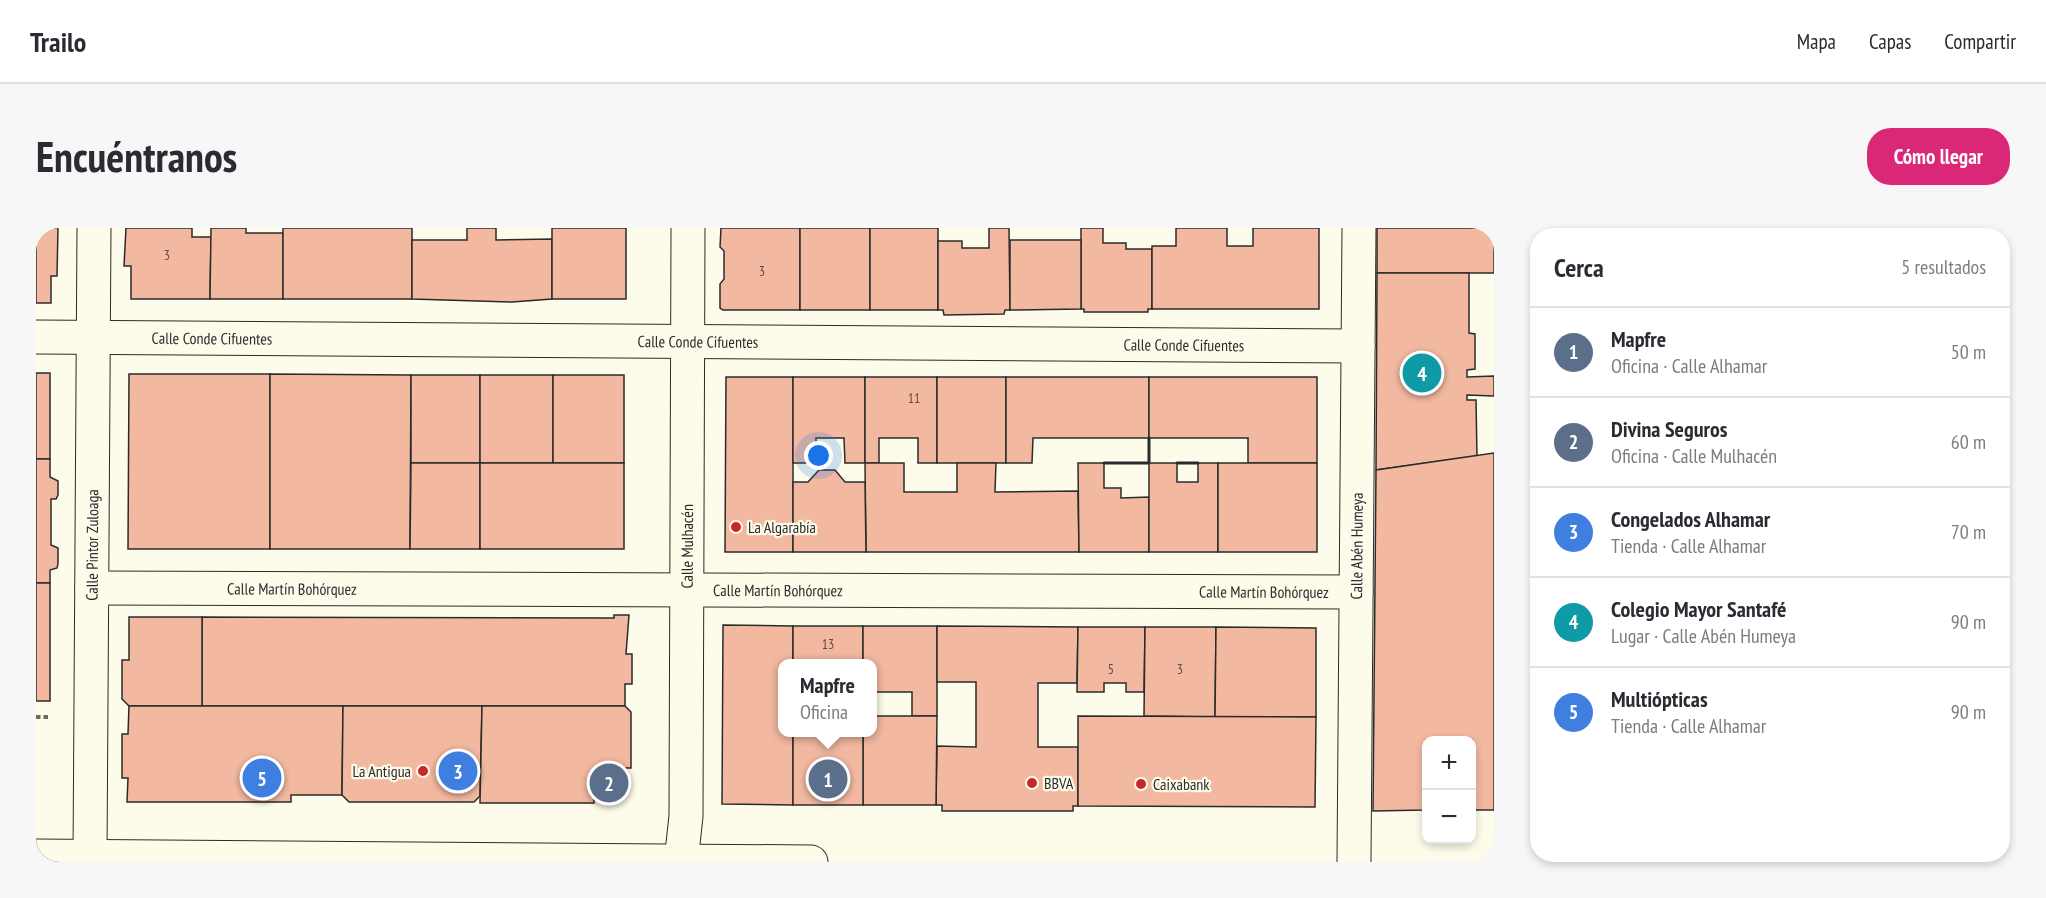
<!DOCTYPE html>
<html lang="es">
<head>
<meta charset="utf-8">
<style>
	:root { --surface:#fff; --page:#f7f7f7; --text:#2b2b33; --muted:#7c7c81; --line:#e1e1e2; --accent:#db2777 }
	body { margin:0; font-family:"PT Sans Narrow",sans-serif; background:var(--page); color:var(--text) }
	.controls { position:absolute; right:18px; bottom:18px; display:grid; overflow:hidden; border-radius:12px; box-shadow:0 3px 9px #0003 }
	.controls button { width:54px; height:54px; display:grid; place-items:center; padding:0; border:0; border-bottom:2px solid var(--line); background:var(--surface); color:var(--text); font:30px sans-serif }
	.you { position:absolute; left:783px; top:228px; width:21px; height:21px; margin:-15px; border:4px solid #fff; border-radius:50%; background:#1a73e8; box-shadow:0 0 0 9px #1a73e833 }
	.badge { display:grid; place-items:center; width:39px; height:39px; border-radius:50%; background:var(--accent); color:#fff; font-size:20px; font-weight:700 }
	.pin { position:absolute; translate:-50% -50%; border:3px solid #fff; box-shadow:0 2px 6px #0006 }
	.popup { position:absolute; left:742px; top:431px; width:99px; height:78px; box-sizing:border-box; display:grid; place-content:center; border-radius:12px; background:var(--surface); filter:drop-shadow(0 2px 4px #0005); font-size:20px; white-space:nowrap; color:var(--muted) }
	.popup b { font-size:22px; color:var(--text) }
	.popup::after { content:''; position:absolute; left:50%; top:100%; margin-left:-12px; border:12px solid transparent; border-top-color:var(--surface) }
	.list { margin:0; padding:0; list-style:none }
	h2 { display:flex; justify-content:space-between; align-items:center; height:78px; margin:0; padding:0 24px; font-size:26px }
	h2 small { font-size:20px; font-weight:400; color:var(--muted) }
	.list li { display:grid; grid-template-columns:39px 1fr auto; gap:18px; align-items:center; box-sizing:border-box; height:90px; padding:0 24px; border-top:2px solid var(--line) }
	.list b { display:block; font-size:22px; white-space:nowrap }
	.list p { margin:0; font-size:20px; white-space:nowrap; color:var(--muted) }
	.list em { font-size:20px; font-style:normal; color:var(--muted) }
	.map { position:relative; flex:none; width:1458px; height:634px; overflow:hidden; border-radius:24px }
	header { display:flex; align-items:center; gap:36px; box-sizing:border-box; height:84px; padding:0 30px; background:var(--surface); border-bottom:2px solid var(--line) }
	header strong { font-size:28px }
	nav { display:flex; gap:33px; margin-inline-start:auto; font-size:21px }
	.intro { display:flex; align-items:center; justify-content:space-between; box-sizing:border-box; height:144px; padding:0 36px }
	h1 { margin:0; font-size:42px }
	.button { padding:15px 27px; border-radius:24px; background:var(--accent); color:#fff; font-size:21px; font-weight:700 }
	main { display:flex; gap:36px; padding:0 36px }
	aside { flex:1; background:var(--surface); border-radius:24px; box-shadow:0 3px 9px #0003 }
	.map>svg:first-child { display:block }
</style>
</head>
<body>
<header>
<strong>Trailo</strong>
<nav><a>Mapa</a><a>Capas</a><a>Compartir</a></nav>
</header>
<div class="intro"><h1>Encuéntranos</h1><a class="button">Cómo llegar</a></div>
<main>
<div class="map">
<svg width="1458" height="634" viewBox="0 0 1458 634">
	<rect width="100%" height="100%" fill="#fdfbea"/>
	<!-- building -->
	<g fill="#f2b8a0" stroke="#2b2b2b" stroke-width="1.5">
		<path d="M 0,0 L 22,0 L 21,48 L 15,48 L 15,75 L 0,75 Z"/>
		<path d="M 90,0 L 156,0 L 156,9 L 175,9 L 174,71 L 95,71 L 95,38 L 88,38 Z"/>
		<path d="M 175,0 L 210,0 L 210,5 L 247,5 L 247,71 L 174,71 Z"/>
		<rect x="247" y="0" width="129" height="71"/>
		<path d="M 431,0 L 460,0 L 460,12 L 516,11 L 516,71 L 476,74 L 376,71 L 376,12 L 431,12 Z"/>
		<rect x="516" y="0" width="74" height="71"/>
		<path d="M 685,0 L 764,0 L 764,82 L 687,82 L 684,80 L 684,56 L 688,51 L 688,23 L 684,19 Z"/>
		<rect x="764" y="0" width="70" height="82"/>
		<rect x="834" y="0" width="68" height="82"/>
		<path d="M 953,0 L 973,0 L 974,82 L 969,82 L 968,86 L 908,87 L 907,82 L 902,82 L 902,13 L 926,13 L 926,20 L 953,20 Z"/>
		<path d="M 1045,0 L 1067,0 L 1067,15 L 1090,15 L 1090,21 L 1116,21 L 1116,81 L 1112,81 L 1112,84 L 1048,84 L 1048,81 L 1045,81 Z"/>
		<path d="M 1140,0 L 1191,0 L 1191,18 L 1217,18 L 1217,0 L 1283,0 L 1283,81 L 1116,81 L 1116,18 L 1140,18 Z"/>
		<rect x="1341" y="0" width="117" height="45"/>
		<path d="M 974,12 L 1045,12 L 1045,81 L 974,82 Z"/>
		<path d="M 1341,45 L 1433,45 L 1433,105 L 1439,106 L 1439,141 L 1431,142 L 1431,149 L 1458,148 L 1458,168 L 1431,167 L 1431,172 L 1440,172 L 1441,228 L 1340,242 Z"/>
		<rect x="0" y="145" width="14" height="86"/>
		<path d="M 93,146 L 234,146 L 234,321 L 92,321 Z"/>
		<path d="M 234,146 L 375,147 L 374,321 L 234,321 Z"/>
		<rect x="375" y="147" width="69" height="88"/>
		<rect x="444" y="147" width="73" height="88"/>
		<rect x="517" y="147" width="71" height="88"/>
		<path d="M 690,149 L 757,149 L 757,324 L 689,324 Z"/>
		<path d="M 757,149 L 829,149 L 829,235 L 809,235 L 808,210 L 780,210 L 780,235 L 757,235 Z"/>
		<path d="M 829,149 L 901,149 L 901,235 L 882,235 L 882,210 L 843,210 L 843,235 L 829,235 Z"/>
		<rect x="901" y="149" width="69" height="86"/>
		<path d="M 970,149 L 1113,149 L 1113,210 L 997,210 L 996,235 L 970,235 Z"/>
		<path d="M 1113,149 L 1281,149 L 1281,235 L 1212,235 L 1212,210 L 1113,210 Z"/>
		<path d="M 1458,225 L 1458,582 L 1436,582 L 1436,512 L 1390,512 L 1390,582 L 1337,583 L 1340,242 Z"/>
		<path d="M 0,231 L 14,231 L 14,249 L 22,253 L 22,267 L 20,271 L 15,271 L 15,317 L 22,320 L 22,336 L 21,340 L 14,342 L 14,355 L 0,355 Z"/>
		<path d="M 375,235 L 444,235 L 444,321 L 374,321 Z"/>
		<rect x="444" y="235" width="144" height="86"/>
		<path d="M 829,235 L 868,235 L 868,264 L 921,264 L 921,235 L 960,235 L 959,264 L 1042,263 L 1043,324 L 830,324 Z"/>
		<path d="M 1042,235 L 1068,235 L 1068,260 L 1085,260 L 1085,270 L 1113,269 L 1113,324 L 1043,324 Z"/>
		<path d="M 1113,235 L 1141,235 L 1141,254 L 1162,254 L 1162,235 L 1182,235 L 1182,324 L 1113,324 Z"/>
		<rect x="1182" y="235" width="99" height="89"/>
		<path d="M 783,242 L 799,242 L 809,254 L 829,254 L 830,324 L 757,324 L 757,254 L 772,254 Z"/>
		<rect x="0" y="355" width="14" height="118"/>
		<path d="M 578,387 L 593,387 L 590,426 L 596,426 L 596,456 L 589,456 L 589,478 L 166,478 L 166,389 L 578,390 Z"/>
		<path d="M 93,389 L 166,389 L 166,478 L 93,478 L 86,471 L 86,432 L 93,432 Z"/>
		<path d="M 687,397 L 757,398 L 757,436 L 747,436 L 747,504 L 757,504 L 757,577 L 686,576 Z"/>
		<rect x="757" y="398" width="70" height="38"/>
		<path d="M 827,398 L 901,398 L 901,488 L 876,488 L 876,464 L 837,464 L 837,436 L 827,436 Z"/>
		<path d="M 901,398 L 1042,399 L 1041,455 L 1002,455 L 1002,519 L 1042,519 L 1042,578 L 1037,578 L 1037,583 L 906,583 L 906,577 L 900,577 L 901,518 L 940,519 L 940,454 L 901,454 Z"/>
		<path d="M 1042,399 L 1109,399 L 1108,464 L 1090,464 L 1090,455 L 1068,455 L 1068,464 L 1041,464 Z"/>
		<path d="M 1109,399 L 1180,399 L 1179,489 L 1108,488 Z"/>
		<path d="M 1180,399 L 1280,400 L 1280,489 L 1179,489 Z"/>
		<path d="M 93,478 L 307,478 L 306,567 L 255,567 L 255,574 L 91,574 L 92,550 L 86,550 L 86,506 L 92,506 Z"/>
		<path d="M 307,478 L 446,478 L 444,568 L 438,574 L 313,574 L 306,567 Z"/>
		<path d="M 446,478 L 589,478 L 595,484 L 595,540 L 588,540 L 588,568 L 558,568 L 558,575 L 444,575 Z"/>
		<path d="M 837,488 L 901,488 L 900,577 L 827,577 L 827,504 L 837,504 Z"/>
		<path d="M 1042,488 L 1280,489 L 1279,579 L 1042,578 Z"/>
		<rect x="757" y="504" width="70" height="73"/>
	</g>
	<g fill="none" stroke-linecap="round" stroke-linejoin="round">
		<!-- minor casing -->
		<g stroke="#2b2b2b" stroke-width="35">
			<g id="minor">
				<path id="s1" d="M 0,109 L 1322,118"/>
				<path id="s2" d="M 56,360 L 1320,364"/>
				<path id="s3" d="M 645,634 L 650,588 L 652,0"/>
				<path id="s4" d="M 1318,634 L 1323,0"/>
			</g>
		</g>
		<!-- major casing -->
		<g stroke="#2b2b2b" stroke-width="35">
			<g id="major">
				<path d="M 0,628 L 775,634"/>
				<path id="s5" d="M 54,629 L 58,0"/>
			</g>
		</g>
		<!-- path -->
		<path stroke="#6a6964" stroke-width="4" stroke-dasharray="4.5 3" stroke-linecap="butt" d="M 0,489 L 15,489"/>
		<!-- minor -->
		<use href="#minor" stroke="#fdfbea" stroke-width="33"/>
		<!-- major -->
		<use href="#major" stroke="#fdfbea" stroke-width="33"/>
		<!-- wall -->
		<g stroke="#2b2b2b" stroke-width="3">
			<path d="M 1068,235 L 1113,235 L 1113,210"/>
			<path d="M 1141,235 L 1162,235"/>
		</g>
	</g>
	<!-- markers -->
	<g fill="#c62828" stroke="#fdfbea" stroke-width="2">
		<circle cx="700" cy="299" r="6"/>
		<circle cx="387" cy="543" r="6"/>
		<circle cx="996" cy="555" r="6"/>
		<circle cx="1105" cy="556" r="6"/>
	</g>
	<g text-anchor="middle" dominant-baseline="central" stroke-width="4.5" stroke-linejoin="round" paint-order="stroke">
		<!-- number labels -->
		<g font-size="14" fill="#5d4e48">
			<text x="131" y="27">3</text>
			<text x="726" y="43">3</text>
			<text x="878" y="170">11</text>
			<text x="792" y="416">13</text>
			<text x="1075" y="441">5</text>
			<text x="1144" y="441">3</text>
		</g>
		<!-- street labels -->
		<g font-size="16" fill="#2b2b2b" stroke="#fdfbea">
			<text stroke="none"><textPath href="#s1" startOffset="176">Calle Conde Cifuentes</textPath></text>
			<text stroke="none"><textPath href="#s1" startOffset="662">Calle Conde Cifuentes</textPath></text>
			<text stroke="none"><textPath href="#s1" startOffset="1148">Calle Conde Cifuentes</textPath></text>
			<text stroke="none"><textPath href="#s5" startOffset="312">Calle Pintor Zuloaga</textPath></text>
			<text stroke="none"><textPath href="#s3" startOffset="316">Calle Mulhacén</textPath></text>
			<text stroke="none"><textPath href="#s4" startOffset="316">Calle Abén Humeya</textPath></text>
			<text stroke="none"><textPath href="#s2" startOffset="200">Calle Martín Bohórquez</textPath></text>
			<text stroke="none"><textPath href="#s2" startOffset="686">Calle Martín Bohórquez</textPath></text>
			<text stroke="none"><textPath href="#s2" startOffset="1172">Calle Martín Bohórquez</textPath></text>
		</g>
		<!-- poi labels -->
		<g font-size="16" fill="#2b2b2b" stroke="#fdfbea" text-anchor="start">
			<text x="712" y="299">La Algarabía</text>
			<text x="375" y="543" text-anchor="end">La Antigua</text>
			<text x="1008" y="555">BBVA</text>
			<text x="1117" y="556">Caixabank</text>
		</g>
	</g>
</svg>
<div class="controls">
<button>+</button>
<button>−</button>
</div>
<div class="you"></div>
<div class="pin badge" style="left:792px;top:551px;background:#5c6f8a">1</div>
<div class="popup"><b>Mapfre</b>Oficina</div>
<div class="pin badge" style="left:573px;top:555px;background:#5c6f8a">2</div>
<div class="pin badge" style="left:422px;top:543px;background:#3f7fe0">3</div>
<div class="pin badge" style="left:1386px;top:145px;background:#0f9aa8">4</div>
<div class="pin badge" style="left:226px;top:550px;background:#3f7fe0">5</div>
</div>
<aside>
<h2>Cerca<small>5 resultados</small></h2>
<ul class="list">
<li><span class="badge" style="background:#5c6f8a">1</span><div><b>Mapfre</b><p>Oficina · Calle Alhamar</p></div><em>50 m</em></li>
<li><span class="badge" style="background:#5c6f8a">2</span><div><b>Divina Seguros</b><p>Oficina · Calle Mulhacén</p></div><em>60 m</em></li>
<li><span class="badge" style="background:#3f7fe0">3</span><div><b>Congelados Alhamar</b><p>Tienda · Calle Alhamar</p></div><em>70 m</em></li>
<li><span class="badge" style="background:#0f9aa8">4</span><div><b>Colegio Mayor Santafé</b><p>Lugar · Calle Abén Humeya</p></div><em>90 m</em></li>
<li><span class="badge" style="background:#3f7fe0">5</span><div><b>Multiópticas</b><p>Tienda · Calle Alhamar</p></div><em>90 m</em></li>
</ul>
</aside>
</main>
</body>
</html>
